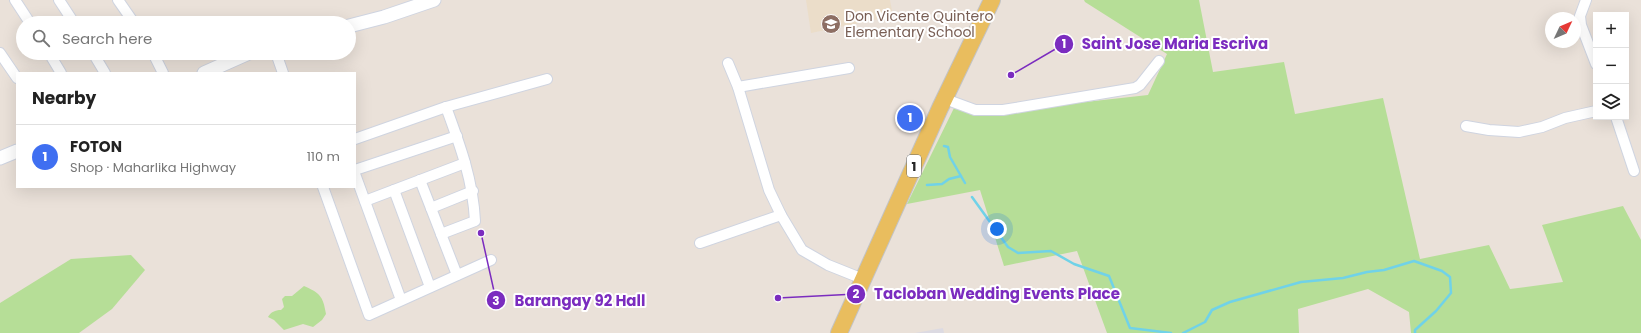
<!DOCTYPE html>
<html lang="en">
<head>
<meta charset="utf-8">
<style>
	:root { --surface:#fff; --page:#f2f2f2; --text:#222; --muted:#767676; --line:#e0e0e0; --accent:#3f6ff1 }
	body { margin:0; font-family:Poppins,sans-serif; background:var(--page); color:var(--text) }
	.controls { position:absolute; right:12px; top:12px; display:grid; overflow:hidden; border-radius:0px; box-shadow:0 4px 16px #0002 }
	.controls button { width:36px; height:36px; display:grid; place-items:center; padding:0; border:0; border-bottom:1px solid var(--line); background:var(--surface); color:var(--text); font:20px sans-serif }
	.compass { position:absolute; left:1545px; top:12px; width:36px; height:36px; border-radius:50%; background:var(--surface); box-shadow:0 4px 16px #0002; rotate:46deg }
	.you { position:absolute; left:997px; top:229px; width:14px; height:14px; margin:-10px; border:3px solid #fff; border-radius:50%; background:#1a73e8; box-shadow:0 0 0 6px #1a73e833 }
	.badge { display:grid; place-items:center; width:26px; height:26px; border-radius:50%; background:var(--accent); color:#fff; font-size:13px; font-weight:700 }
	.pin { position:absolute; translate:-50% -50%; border:2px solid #fff; box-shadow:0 1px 4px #0006 }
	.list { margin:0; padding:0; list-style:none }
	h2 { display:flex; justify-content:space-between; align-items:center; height:52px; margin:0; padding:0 16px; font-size:17px }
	h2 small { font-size:13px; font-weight:400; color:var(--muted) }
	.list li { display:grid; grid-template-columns:26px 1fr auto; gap:12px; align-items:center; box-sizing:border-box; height:64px; padding:0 16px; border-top:1px solid var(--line) }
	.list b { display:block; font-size:15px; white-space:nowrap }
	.list p { margin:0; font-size:13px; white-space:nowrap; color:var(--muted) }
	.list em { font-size:13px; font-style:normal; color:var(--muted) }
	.icon { flex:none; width:22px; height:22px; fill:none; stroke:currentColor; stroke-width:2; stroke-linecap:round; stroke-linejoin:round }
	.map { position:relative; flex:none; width:1641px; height:333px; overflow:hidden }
	.search { position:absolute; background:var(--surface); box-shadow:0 4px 16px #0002; left:16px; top:16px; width:340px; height:44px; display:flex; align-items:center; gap:10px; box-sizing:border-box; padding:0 14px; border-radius:22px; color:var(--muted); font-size:15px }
	.panel { position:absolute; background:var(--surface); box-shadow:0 4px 16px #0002; left:16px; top:72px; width:340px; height:116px; border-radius:0px }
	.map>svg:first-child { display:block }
</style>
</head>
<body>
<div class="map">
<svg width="1641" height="333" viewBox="0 0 1641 333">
	<rect width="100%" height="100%" fill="#eae1d9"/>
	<!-- industrial -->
	<path fill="#dcdae2" d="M 943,328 L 944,333 L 915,333 Z"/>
	<!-- education -->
	<path fill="#ebddc9" d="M 806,0 L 890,0 L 893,16 L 811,33 Z"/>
	<!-- green -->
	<g fill="#b6de97">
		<path d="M 1084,0 L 1199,0 L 1213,72 L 1284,62 L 1295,114 L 1383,98 L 1420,259 L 1489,245 L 1510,289 L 1563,282 L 1542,225 L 1623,206 L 1641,240 L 1641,333 L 1411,333 L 1409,312 L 1368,289 L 1298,309 L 1299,333 L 1107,333 L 1077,251 L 1004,266 L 980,190 L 907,204 L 954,108 L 978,114 L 1148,95 L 1167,54 L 1085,2 Z"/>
		<path d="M 131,255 L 145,270 L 112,309 L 79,333 L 0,333 L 0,303 L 71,259 Z"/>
		<path d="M 304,286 C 320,293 323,296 326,314 L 322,320 L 313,327 L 303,324 L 284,330 L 274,320 L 268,317 C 271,312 275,310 281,310 L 284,307 L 282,299 L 285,296 L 292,296 Z"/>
	</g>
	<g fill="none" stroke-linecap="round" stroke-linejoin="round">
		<!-- stream -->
		<g stroke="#70d2e8" stroke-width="2.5">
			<path d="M 944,146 L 948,147 L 950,157 L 965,183"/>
			<path d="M 927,185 L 942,184 L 949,179 L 961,176"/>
			<path d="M 972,197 L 1008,247 L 1018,253 L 1051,251 L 1074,264 L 1109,276 L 1130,328 L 1171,333"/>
			<path d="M 1183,333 L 1205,322 L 1212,310 L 1230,302 L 1301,282 L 1343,278 L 1367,272 L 1384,270 L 1414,261 L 1442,271 L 1450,277 L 1451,293 L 1436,311 L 1415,330 L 1415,333"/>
		</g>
		<!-- minor casing -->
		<g stroke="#cfd4e0" stroke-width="12">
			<g id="minor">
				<path d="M 15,0 L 30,23"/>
				<path d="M 59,0 L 74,23"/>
				<path d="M 118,0 L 134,23"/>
				<path d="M 1586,0 L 1580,16 L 1581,25 L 1596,64"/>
				<path d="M 0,53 L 17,78"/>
				<path d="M 49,53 L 61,73"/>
				<path d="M 93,53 L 105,73"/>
				<path d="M 153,53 L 163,73"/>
				<path d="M 276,53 L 283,73"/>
				<path d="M 728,63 L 738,87 L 769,190 L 781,215 L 802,250 L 828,265 L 863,279"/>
				<path d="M 738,87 L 849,68"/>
				<path d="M 945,99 L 975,110 L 1003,110 L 1135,88 L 1140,85 L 1159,61"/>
				<path d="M 1616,117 L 1634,171"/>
				<path d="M 1466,126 L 1489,130 L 1519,132 L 1542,127 L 1565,118 L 1596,111"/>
				<path d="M 355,139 L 446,107 L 547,79"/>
				<path d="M 355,170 L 457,136"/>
				<path d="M 355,174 L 401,300"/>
				<path d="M 420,180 L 457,275"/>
				<path d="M 323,187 L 369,315 L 491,260"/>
				<path d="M 394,190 L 430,287"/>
				<path d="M 365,201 L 465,163"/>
				<path d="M 431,208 L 473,191"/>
				<path d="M 441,234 L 475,221 C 473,180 460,145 446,107"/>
				<path d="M 700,243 L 781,215"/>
			</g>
		</g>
		<!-- tertiary casing -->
		<g stroke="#cfd4e0" stroke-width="15">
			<g id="tertiary">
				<path d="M 349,26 L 384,17 L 434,0"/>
				<path d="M 204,73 L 249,53"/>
				<path d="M 0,158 L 17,151"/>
			</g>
		</g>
		<!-- primary casing -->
		<g stroke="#c3c3c3" stroke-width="18">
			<path id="primary" d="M 839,333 L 940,108 L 992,0"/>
		</g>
		<!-- minor -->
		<use href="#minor" stroke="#fff" stroke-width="10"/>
		<!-- tertiary -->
		<use href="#tertiary" stroke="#fff" stroke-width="13"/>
		<!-- primary -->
		<use href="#primary" stroke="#e9bd5e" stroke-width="16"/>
	</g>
	<!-- icons -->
	<defs>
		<g id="school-disc" transform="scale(1)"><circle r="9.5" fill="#8d6e63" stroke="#fff"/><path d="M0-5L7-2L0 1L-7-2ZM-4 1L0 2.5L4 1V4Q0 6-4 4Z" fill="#fff"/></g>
	</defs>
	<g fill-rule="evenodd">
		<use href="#school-disc" x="831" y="24"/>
	</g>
	<g text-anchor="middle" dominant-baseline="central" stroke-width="4" stroke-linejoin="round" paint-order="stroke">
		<!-- shield labels -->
		<rect fill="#fff" stroke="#686868" stroke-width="1" x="907" y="155" width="14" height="22" rx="3"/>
		<g font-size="13" font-weight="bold" fill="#272727">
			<text x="914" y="166">1</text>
		</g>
		<!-- education labels -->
		<g font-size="14" fill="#785e54" stroke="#fff" text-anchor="start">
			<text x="845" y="16">Don Vicente Quintero<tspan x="845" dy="16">Elementary School</tspan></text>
		</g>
	</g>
	<!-- callouts -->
	<path fill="none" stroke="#7b2cbf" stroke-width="1.5" d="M1011 75L1064 44M778 298L856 294M481 233L496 300"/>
	<g fill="#7b2cbf" stroke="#fff" stroke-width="1.5">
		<circle cx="1011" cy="75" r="4"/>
		<circle cx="778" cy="298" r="4"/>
		<circle cx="481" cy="233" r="4"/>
		<circle cx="1064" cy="44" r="10"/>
		<circle cx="856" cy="294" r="10"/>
		<circle cx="496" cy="300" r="10"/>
	</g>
	<g font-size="12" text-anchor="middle" font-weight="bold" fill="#fff">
		<text x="1064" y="48">1</text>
		<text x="856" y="298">2</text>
		<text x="496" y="305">3</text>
	</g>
	<g font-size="15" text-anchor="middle" font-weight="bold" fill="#7b2cbf" stroke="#fff" stroke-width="4" stroke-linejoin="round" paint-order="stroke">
		<text x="1175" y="49">Saint Jose Maria Escriva</text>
		<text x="997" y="299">Tacloban Wedding Events Place</text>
		<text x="580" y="306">Barangay 92 Hall</text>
	</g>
</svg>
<div class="controls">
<button>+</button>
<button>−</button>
<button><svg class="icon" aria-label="layers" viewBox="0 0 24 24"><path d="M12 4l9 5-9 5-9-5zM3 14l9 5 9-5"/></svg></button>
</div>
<svg class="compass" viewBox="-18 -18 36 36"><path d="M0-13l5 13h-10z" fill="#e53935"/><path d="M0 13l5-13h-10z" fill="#767676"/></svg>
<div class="you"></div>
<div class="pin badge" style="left:910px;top:118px">1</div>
<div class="search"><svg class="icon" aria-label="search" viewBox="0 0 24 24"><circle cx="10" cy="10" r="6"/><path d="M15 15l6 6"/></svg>Search here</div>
<section class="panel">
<h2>Nearby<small></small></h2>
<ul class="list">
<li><span class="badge">1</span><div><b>FOTON</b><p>Shop · Maharlika Highway</p></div><em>110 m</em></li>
</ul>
</section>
</div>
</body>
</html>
